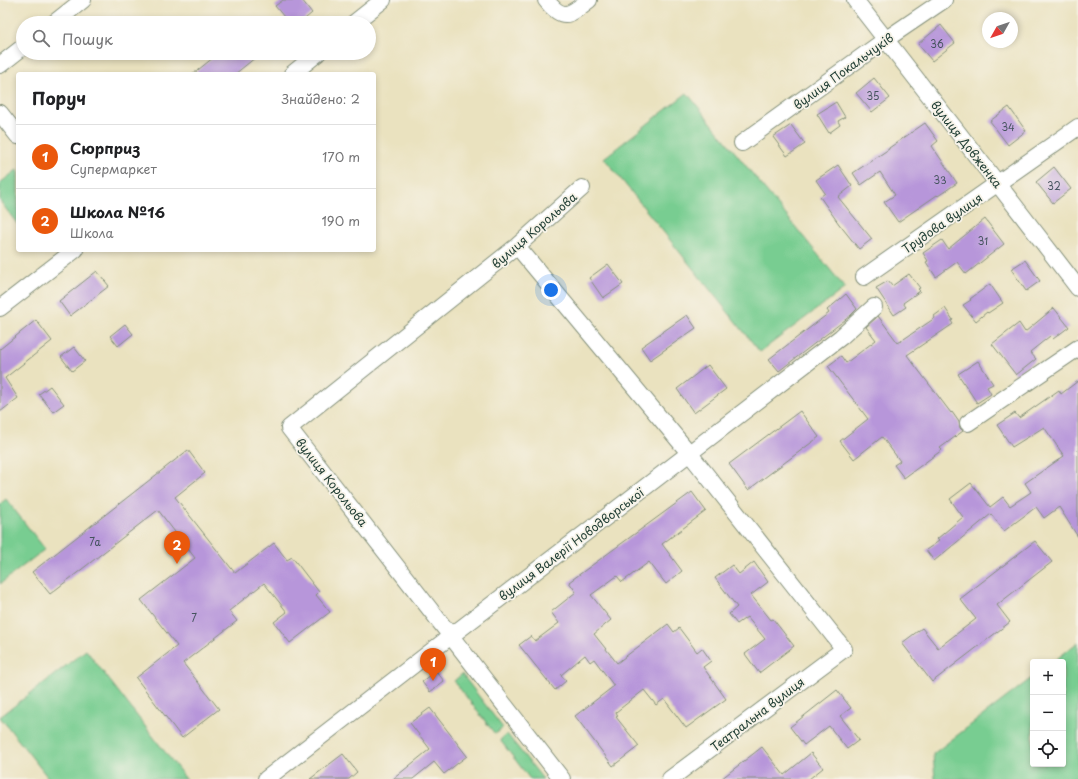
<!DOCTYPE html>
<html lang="uk">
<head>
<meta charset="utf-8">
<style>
  body { margin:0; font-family:"Playpen Sans",sans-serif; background:#f6f6f6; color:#202124 }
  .controls { position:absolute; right:12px; bottom:12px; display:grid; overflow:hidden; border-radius:4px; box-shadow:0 2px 6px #0003 }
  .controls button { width:36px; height:36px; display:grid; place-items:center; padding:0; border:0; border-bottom:1px solid #e0e0e0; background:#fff; color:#202124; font:20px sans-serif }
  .compass { position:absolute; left:982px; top:12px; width:36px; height:36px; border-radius:50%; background:#fff; box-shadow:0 2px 6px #0003; rotate:230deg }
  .you { position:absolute; left:551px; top:290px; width:14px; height:14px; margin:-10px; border:3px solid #fff; border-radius:50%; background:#1a73e8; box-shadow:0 0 0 6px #1a73e833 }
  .badge { display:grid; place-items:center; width:26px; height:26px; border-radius:50%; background:#ea580c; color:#fff; font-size:13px; font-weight:700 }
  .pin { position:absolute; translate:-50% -33px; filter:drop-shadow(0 1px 2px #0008) }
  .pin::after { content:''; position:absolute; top:21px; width:14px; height:12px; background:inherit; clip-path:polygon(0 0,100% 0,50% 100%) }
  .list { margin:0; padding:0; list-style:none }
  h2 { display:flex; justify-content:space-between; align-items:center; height:52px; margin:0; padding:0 16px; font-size:17px }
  h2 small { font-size:13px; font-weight:400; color:#757577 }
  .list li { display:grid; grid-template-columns:26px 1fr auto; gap:12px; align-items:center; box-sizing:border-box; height:64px; padding:0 16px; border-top:1px solid #e0e0e0 }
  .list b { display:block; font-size:15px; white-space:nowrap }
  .list p { margin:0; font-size:13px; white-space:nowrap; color:#757577 }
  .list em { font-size:13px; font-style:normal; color:#757577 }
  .icon { flex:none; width:22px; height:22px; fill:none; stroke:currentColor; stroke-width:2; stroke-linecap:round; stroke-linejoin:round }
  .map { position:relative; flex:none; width:1078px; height:779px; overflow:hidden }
  .search { position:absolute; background:#fff; box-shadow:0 2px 6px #0003; left:16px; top:16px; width:360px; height:44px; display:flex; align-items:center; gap:10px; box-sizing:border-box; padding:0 14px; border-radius:22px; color:#757577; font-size:15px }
  .panel { position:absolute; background:#fff; box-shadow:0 2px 6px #0003; left:16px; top:72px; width:360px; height:180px; border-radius:4px }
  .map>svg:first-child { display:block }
  .green { fill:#78cd91; stroke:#4c8562 }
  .building { fill:#b796da }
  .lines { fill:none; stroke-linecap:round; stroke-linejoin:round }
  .minor-casing { stroke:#84907a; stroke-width:18 }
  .minor { stroke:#fff; stroke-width:16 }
  .labels { text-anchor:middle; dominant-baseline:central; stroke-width:3.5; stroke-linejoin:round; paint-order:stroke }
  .number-label { font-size:10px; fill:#45535e }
  .street-label { font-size:12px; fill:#1f3d34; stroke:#f7f3e8 }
</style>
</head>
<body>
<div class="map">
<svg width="1078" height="779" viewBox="0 0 1078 779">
  <rect width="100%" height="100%" fill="#f7f3e8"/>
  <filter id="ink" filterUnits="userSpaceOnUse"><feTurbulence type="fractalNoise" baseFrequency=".025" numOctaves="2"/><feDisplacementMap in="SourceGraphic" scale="8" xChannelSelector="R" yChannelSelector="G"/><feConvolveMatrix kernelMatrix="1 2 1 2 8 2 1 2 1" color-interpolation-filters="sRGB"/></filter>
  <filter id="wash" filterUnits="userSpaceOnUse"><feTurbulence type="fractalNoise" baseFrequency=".012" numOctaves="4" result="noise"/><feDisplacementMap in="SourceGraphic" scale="16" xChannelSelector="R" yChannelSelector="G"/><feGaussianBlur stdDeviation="0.9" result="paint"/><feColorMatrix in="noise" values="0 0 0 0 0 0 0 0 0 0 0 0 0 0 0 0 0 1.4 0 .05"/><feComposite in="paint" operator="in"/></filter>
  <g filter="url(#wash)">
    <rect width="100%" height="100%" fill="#eae2bf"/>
    <path class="green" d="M687,93L845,288L760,352L604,158Z
      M18,169V225L0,201V183Z
      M6,499L45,549L0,584V504Z
      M1078,642V779H935L933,754L1033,677V764H1063V662H1053Z
      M86,650L186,779H49L0,717Z
      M462,674L503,728L495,734L454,681Z
      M507,734L543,779H530L500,740Z"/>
    <g id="blocks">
      <path class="building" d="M283,0H302L312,13L300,23H289L275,6Z
        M941,25L955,43L932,61L918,44Z
        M219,53H261L235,74H193Z
        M874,78L890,98L872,112L856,93Z
        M836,102L845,117L838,121L840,125L829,133L817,114Z
        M1009,107L1026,131L1008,145L990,121Z
        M925,123L938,141L932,146L957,183L938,196L937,195L898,222L884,202L895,195L880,172L861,185L853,173L889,149V148Z
        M791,125L805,144L787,156L773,137Z
        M838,165L852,186L838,197L872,239L859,249L839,224L820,197L825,193L816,180Z
        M1054,167L1071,189L1053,203L1036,182Z
        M985,219L1004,244L966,274L957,262L936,277L926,262L928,261L923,253L942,240L948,249Z
        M1025,260L1040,281L1026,291L1011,269Z
        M608,264L623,284L603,298L589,278Z
        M97,271L109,286L70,316L59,301Z
        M909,274L920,288L918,289L920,291L903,303L906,307L894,315L876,288L888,281L892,286Z
        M990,284L1003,303L988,313L987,312L976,321L963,305L971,300L970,299Z
        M846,294L857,309L850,316L779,371L769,359L829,313L827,310Z
        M945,308L953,320L951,321L953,324L907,355L951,413L952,412L959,422L960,428L963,431L940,448L942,450L904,478L894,465L900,461L882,437L854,459L840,441L868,419L828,366L841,356L846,363L876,340L866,327L878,316L898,343L935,318L934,316Z
        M1054,308L1069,327L1053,339L1050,336L1030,352L1036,359L1016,375L992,344L1019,323L1025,332Z
        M687,315L696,328L650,360L641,347Z
        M36,320L52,341L5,378L18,398L0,412V349Z
        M125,324L133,334L118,346L110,336Z
        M74,347L85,361L72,371L61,357Z
        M978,361L993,384L987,387L991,394L977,403L958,374Z
        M708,365L726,389L694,413L677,389Z
        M1078,381V537L1059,507L1044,518L1036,507L1004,531L991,514L934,561L926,550L939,541L937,539L963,517L950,499L971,483L990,507L1003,497L1010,506L1031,492L1025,483L1064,456L1044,427L1012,447L997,425L1015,413L1019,418L1059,390L1061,394Z
        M50,386L64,404L53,412L39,394Z
        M800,411L819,437L748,490L729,464Z
        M188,450L205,473L175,497L235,573L274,543L287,560L292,557L319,592L316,595L330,612L290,643L274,622L287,612L264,583L229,611L237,621L183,663L219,709L182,738L136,678L177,646L141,600L195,558L158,510L50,594L32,572Z
        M692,492L706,511L662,544L682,571L666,584L649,562L622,582L617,576L591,595L611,620L594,634L617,663L668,624L674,632L679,628L697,652L702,648L711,661L703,667L726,699L686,728L664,699L656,705L644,690L616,712L618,716L616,717L639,746L613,766L575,716L614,686L594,659L590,662L585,655L561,675L566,681L555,690L519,645L531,636L535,641L559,623L551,612L576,592L569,582Z
        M1035,541L1052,562L997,605L1010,622L932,682L902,643L922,628L938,648L976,619L960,599Z
        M754,562L768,582L751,595L771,620L773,619L794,646L759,673L745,654L765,639L747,617L737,624L729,614L737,607L715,578L732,565L739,574Z
        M436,671L444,681L430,692L422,682Z
        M837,690L851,708L840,716L859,740L847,749L829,726L804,745L790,727Z
        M430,708L467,756L444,774L434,762L413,779H393L430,749L410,723Z
        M762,747L784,775L811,753L823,768L809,779H721Z
        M343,754L357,772L349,779H310Z"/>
    </g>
  </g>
  <g filter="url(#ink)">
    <use href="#blocks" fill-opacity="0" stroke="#84907a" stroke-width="1"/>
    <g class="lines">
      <g class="minor-casing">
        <path id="minor" d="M546,0C564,23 570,14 589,0
          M855,0L998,184L1078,288
          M54,23L83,0
          M354,23L383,0
          M0,65L23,47
          M292,74L318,53
          M0,113L18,136
          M742,143L885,40L944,0
          M517,246L690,454L844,649L670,779
          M864,277L1078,127
          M0,308L75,250
          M968,423L1078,348
          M266,779L451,636L841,337L874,307
          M562,779L289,428L517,246L582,188"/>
      </g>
      <use href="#minor" class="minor"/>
    </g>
  </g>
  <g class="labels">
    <g class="number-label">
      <text x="937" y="43">36</text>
      <text x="873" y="95">35</text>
      <text x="1008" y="126">34</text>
      <text x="940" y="179">33</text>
      <text x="1054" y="185">32</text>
      <text x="983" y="240">31</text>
      <text x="95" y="541">7а</text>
      <text x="194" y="617">7</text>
    </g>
    <g class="street-label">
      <text transform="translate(843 71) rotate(-36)">вулиця Покальчуків</text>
      <text transform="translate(967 144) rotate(52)">вулиця Довженка</text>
      <text transform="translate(942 223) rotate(-35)">Трудова вулиця</text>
      <text transform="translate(534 230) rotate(-41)">вулиця Корольова</text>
      <text transform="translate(332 482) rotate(52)">вулиця Корольова</text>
      <text transform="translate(571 544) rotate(-37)">вулиця Валерії Новодворської</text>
      <text transform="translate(757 714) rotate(-37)">Театральна вулиця</text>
    </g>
  </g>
</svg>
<div class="controls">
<button>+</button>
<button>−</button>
<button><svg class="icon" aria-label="locate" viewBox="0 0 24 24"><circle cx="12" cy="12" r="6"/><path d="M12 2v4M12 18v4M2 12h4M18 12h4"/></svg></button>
</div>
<svg class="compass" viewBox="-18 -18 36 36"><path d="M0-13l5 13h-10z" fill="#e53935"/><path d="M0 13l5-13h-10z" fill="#757577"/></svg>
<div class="you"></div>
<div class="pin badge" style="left:433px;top:681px">1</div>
<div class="pin badge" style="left:177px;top:564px">2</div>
<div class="search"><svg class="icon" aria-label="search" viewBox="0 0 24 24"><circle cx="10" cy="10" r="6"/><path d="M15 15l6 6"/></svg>Пошук</div>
<section class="panel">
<h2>Поруч<small>Знайдено: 2</small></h2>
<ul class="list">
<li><span class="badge">1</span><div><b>Сюрприз</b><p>Супермаркет</p></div><em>170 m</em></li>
<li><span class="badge">2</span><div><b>Школа №16</b><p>Школа</p></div><em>190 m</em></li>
</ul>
</section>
</div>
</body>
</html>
